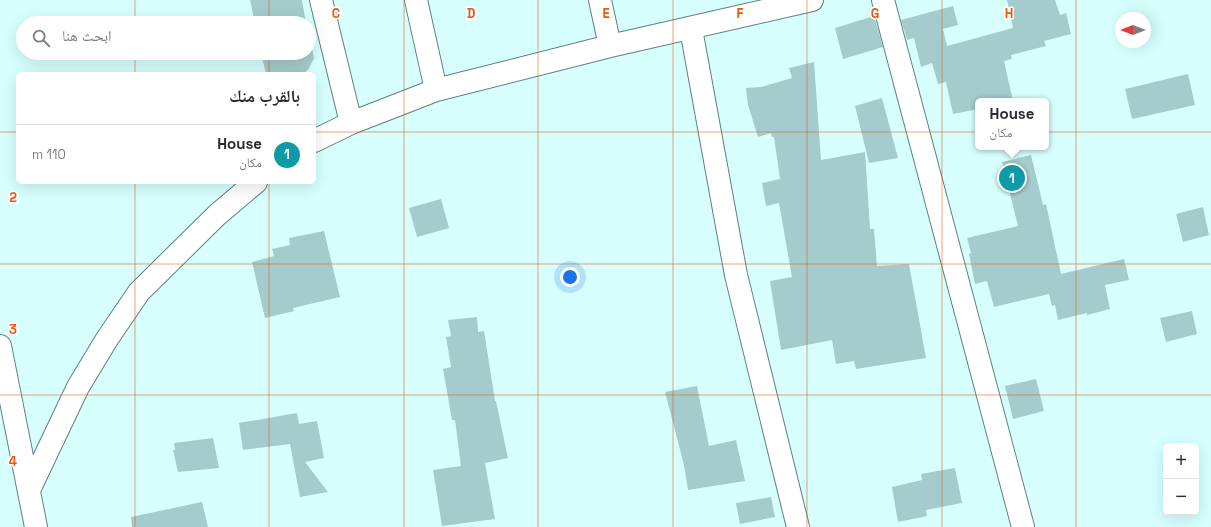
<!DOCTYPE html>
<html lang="ar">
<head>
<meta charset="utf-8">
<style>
  body { margin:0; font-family:"Space Grotesk","Noto Naskh Arabic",sans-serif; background:#f2f2f3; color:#2b2b33; direction:rtl }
  .controls { position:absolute; right:12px; bottom:12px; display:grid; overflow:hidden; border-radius:6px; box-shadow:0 4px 16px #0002 }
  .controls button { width:36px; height:36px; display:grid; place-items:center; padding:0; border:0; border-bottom:1px solid #e1e1e2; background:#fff; color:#2b2b33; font:20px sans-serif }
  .compass { position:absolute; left:1115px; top:12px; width:36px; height:36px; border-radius:50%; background:#fff; box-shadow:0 4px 16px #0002; rotate:270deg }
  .you { position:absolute; left:570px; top:277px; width:14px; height:14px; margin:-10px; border:3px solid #fff; border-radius:50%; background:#1a73e8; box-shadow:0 0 0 6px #1a73e833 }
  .badge { display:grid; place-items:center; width:26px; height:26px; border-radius:50%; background:#d93025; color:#fff; font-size:13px; font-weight:700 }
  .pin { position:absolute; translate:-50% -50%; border:2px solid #fff; box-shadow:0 1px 4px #0006 }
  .popup { position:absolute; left:975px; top:98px; width:74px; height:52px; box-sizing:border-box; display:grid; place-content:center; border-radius:6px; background:#fff; filter:drop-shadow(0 1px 3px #0005); font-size:13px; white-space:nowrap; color:#7c7c81 }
  .popup b { font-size:15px; color:#2b2b33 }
  .popup::after { content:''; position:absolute; left:50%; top:100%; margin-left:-8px; border:8px solid transparent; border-top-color:#fff }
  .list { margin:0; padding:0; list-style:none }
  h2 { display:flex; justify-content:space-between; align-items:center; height:52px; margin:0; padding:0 16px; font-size:17px }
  h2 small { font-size:13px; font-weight:400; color:#7c7c81 }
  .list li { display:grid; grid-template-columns:26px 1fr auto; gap:12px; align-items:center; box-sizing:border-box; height:60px; padding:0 16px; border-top:1px solid #e1e1e2 }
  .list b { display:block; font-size:15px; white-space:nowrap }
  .list p { margin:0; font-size:13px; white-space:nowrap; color:#7c7c81 }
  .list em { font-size:13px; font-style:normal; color:#7c7c81 }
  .icon { flex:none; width:22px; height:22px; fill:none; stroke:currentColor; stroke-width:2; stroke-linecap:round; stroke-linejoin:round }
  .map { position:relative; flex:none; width:1211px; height:527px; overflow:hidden; direction:ltr }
  .search { position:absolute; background:#fff; box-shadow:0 4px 16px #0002; left:16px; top:16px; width:300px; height:44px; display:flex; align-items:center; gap:10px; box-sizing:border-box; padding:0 14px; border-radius:22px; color:#7c7c81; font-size:15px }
  .panel { position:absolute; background:#fff; box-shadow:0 4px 16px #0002; left:16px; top:72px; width:300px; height:112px; border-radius:6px; direction:rtl }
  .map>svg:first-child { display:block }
  .building { fill:#a5cccc }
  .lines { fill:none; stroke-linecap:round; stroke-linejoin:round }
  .minor-casing { stroke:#5c8181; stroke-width:24 }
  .minor { stroke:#fff; stroke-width:22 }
  .grid { fill:none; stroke:#e8590c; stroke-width:1; stroke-opacity:0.55 }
  .grid-label { font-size:13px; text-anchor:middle; font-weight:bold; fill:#e8590c; stroke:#fff; stroke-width:3; stroke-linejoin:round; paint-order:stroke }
</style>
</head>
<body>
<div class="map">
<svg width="1211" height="527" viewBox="0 0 1211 527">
  <rect width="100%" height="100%" fill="#d6fffe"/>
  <path class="building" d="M250,0H302L306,23H255Z
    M1007,0H1055L1060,15L1066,13L1071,34L1044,41L1046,46L1011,55L1012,59L1004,61L1013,101H978V109L953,114L946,82L938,84L932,63L921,67L914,38L907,40L901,20L953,6L958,25L943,29L947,46L1013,28Z
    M874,16L883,47L843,59L835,28Z
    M309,35L314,58L308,70L303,74H266L261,53H309Z
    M814,62L821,160L865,152L870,229H874L877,266L909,264L926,358L856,369L854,361L836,364L832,340L781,350L770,281L792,277L779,203L766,206L762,183L780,179L774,137H772L771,133L758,137L748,105L746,88L761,87L792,78L789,68Z
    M1188,74L1195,105L1132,119L1125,89Z
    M882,98L898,158L869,163L855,106Z
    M1031,155L1043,205L1046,204L1061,274L1124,259L1129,280L1105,285L1110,309L1087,315V313L1058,320L1055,305L1052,306L1049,294L994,307L987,281L975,284L969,254L971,253L967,238L1018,226L1002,162Z
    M441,199L449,228L417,237L409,208Z
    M1203,207L1209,235L1183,242L1176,214Z
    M324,231L340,297L293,308L294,311L265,318L252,262L274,256L272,249L290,245L289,238Z
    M1192,311L1197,334L1166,342L1160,318Z
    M477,317L478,332L484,331L495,401H496L508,458L485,463L495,519L442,526L433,470L461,466L455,420H452L443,369L451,367L446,337L451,336L448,320Z
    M1036,379L1044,411L1013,419L1005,386Z
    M697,386L709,446L736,440L745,481L688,490L684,465L665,392Z
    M297,413L299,424L317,421L324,458L305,462L328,492L300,497L290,444L243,450L239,423Z
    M213,438L219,468L178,472L173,450H175L174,443Z
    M955,468L962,503L926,510L927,516L898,522L892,487L922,480L921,474Z
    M771,497L775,517L740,524L736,503Z
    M202,502L208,527H132L131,517Z"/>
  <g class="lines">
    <g class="minor-casing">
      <path id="minor" d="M321,0L351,123
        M416,0L436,90
        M600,0L610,46
        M883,0L1023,527
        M691,29L736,275L798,527
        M314,141L351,123L436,90L610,46L812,0
        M0,346L36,527
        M29,490L78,387L107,339L139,292L217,215L256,182"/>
    </g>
    <use href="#minor" class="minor"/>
  </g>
  <path class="grid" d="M135,0V23M269,0V23M404,0V527M538,0V527M673,0V527M807,0V527M942,0V527M1076,0V527M135,53V74M269,53V74M0,132H18M314,132H1211M135,182V527M269,182V527M0,264H1211M0,395H1211"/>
  <g class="grid-label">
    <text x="336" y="18">C</text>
    <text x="471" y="18">D</text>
    <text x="606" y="18">E</text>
    <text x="740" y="18">F</text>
    <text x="875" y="18">G</text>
    <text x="1009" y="18">H</text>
    <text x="13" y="202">2</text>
    <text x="13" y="334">3</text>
    <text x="13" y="466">4</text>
  </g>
</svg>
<div class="controls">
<button>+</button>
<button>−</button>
</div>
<svg class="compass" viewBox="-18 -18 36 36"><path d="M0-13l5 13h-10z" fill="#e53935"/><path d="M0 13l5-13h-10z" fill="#7c7c81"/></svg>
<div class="you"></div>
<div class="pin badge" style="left:1012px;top:178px;background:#0f9aa8">1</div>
<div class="popup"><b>House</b>مكان</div>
<div class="search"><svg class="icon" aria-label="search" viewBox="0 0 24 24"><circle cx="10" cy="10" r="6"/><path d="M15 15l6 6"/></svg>ابحث هنا</div>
<section class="panel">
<h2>بالقرب منك<small></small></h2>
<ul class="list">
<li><span class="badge" style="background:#0f9aa8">1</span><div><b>House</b><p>مكان</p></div><em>110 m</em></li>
</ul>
</section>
</div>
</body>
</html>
